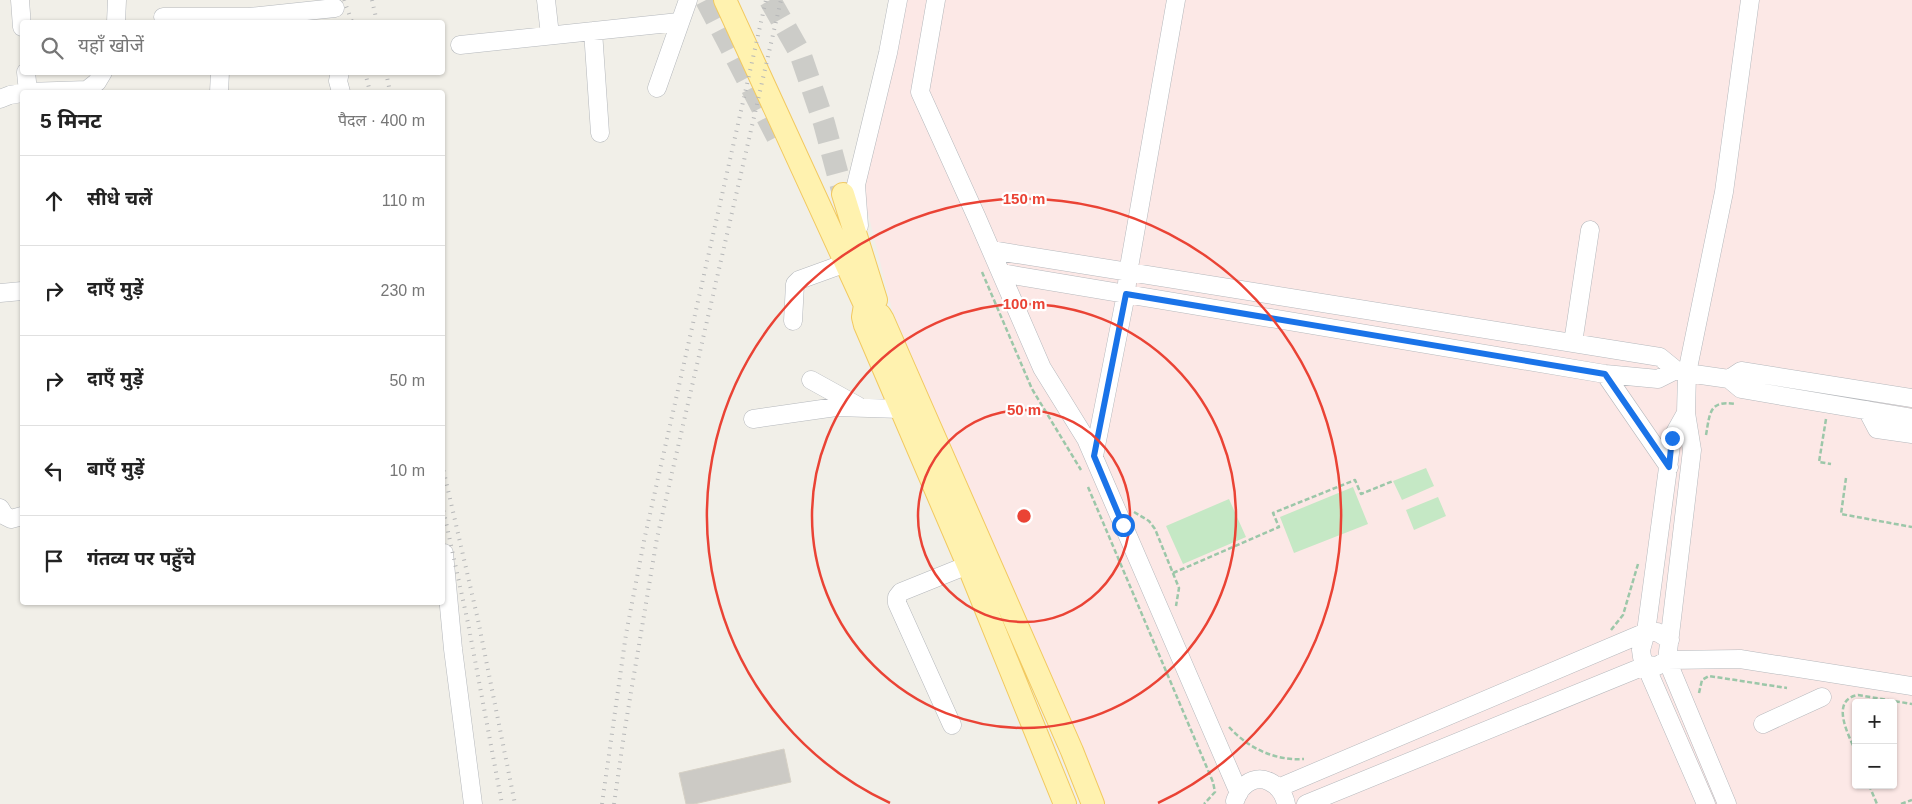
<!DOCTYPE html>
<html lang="hi">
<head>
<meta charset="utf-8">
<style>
  body { margin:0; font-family:Arial,"Noto Sans Devanagari",sans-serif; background:#f2f2f2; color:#222 }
  .controls { position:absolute; right:15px; bottom:15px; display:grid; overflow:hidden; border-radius:5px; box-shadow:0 1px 4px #0004 }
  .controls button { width:45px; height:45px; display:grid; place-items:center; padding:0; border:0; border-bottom:1px solid #e0e0e0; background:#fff; color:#222; font:25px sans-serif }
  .stop { position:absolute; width:15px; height:15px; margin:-11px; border:4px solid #1a73e8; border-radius:50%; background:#fff }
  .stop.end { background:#1a73e8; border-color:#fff; box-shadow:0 1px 5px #0008 }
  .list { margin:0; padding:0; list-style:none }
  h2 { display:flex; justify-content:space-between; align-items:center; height:65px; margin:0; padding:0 20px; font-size:21px }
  h2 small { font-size:16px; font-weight:400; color:#767676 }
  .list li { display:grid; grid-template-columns:32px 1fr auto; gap:15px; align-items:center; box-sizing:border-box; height:90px; padding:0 20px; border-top:1px solid #e0e0e0 }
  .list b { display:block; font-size:19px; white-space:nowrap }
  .list em { font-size:16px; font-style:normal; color:#767676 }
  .icon { flex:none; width:28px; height:28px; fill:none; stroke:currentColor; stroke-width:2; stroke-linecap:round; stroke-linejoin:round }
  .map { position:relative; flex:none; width:1912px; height:804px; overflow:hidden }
  .search { position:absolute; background:#fff; box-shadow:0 1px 4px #0004; left:20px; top:20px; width:425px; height:55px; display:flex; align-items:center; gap:12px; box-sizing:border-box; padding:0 18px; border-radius:5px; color:#767676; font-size:19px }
  .panel { position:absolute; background:#fff; box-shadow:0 1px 4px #0004; left:20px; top:90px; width:425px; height:515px; border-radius:5px }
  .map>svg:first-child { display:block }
  .medical { fill:#fce8e6; fill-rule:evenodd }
  .green { fill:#c5e8c5 }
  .building { fill:#cccac5; stroke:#d6d1c6 }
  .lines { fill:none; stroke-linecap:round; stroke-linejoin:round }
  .major-tunnel { stroke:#ccccc8; stroke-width:22; stroke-dasharray:22 11; stroke-linecap:butt }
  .minor-casing { stroke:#b5b8bc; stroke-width:19 }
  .major-casing { stroke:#f2c960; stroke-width:24 }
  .path { stroke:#9cc7a9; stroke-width:2.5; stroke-dasharray:5 2.5; stroke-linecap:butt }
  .minor { stroke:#fff; stroke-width:18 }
  .major { stroke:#fff2af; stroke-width:22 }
  .rail { stroke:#b6b7b8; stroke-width:4; stroke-dasharray:1 6; stroke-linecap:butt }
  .route { stroke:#1a73e8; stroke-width:6 }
  .ring { fill:none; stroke:#ea4335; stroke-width:2.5 }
  .centre { fill:#ea4335; stroke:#fff; stroke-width:2.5 }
  .ring-label { font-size:15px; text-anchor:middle; font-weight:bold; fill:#ea4335; stroke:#fff; stroke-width:4.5; stroke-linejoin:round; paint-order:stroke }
</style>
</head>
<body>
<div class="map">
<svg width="1912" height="804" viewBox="0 0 1912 804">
  <rect width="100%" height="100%" fill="#f1efe8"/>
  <path class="medical" d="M892,0H1912V804H1101L892,309L864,197ZM1856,703H1893V785H1856Z"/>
  <path class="green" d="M1426,468L1434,486L1402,500L1393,481Z
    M1353,487L1368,524L1294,553L1280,517Z
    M1438,497L1446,516L1414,530L1406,510Z
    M1229,499L1246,537L1183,564L1166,526Z"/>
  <path class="building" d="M784,749L791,782L694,804H686L679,773Z"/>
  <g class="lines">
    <path class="major-tunnel" d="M706,0L782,146
      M770,0L800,53L824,123L843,194"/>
    <g class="minor-casing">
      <path id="minor" d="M20,0L22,27
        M546,0L550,35
        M936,0L920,92L977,218L1042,368L1086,439L1239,793
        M1750,0L1724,192L1687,373L1729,379L1741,389L1912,418
        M163,17H249L335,8
        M116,22L117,0
        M593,31L600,133
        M460,45L679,22
        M26,72L28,92
        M340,72L338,81L341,92
        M657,88L688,0
        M27,92L87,90L97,82L103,72
        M219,92L220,72
        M0,99L10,95L22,93
        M859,226L856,185L888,53L898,0
        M991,250L1660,357L1676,370L1687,373L1686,413L1692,450L1667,660L1727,804
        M1001,273L1605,374L1658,379L1676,370
        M0,293L22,291
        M793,321L795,284L799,280L846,263
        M1573,343L1590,230
        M1605,374L1669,467
        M1729,379L1741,371L1912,398
        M811,380L858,406
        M1867,410L1877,429L1912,434
        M1686,413L1672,438L1646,632L1641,650L1642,657L1706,804
        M753,419L836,407L901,409
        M1094,456L1126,294L1128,273L1176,0
        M0,508L5,516L11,519L22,516
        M444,553L453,649L473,804
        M1763,724L1822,697
        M952,725L897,603V597L901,592L968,565
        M1278,788L1646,632H1657L1670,640
        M1235,801C1237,796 1239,790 1243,787C1260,770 1282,784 1286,804
        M1306,804L1647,665L1657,666L1667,660L1740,659L1912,686"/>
    </g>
    <g class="major-casing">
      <path id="major" d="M725,0L865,305L863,317L865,325L968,565L1065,804
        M843,194L876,300
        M865,305L880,315L883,320L1072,751L1093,804"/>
    </g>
    <path class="path" d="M982,272L1032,389L1081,470
      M1826,419L1819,462L1831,464
      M1706,435C1710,413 1709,400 1735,404
      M1846,478L1841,514L1912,527
      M1088,487L1213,782L1215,792L1204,804
      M1134,512L1149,521L1155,529L1179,588L1176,606
      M1173,573L1279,527L1273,513L1355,480L1361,494L1393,481
      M1611,630L1623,615L1638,564
      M1699,693L1702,680L1709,676L1787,688
      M1229,727C1248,748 1275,761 1304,759
      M1856,752C1849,736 1829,700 1858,695L1912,704
      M1869,785L1877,804
      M1901,804L1912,800"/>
    <use href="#minor" class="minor"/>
    <use href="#major" class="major"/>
    <path class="rail" d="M344,0L352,22
      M372,0L377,22
      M365,72L370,92
      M386,72L390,92
      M442,464L478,620L515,804
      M442,504L468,623L502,804
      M602,804L626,634L645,536L766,0
      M614,804L625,728L657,538L781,0"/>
  </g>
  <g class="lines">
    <path class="route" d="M1123,525L1094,456L1126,294L1605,374L1669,467L1672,438"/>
  </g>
  <g class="ring">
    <circle cx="1024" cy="516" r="106"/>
    <circle cx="1024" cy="516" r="212"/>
    <path d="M890 803A317 317 0 1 1 1158 803"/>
  </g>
  <circle cx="1024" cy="516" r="8" class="centre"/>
  <g class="ring-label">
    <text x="1024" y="204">150 m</text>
    <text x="1024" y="309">100 m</text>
    <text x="1024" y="415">50 m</text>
  </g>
</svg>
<div class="controls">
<button>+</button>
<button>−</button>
</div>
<div class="stop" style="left:1123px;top:525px"></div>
<div class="stop end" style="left:1672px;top:438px"></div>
<div class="search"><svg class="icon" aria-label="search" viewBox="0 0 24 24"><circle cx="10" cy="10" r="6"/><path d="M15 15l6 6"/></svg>यहाँ खोजें</div>
<section class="panel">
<h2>5 मिनट<small>पैदल · 400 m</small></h2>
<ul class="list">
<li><svg class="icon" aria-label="ahead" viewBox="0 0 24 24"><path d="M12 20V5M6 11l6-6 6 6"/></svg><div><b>सीधे चलें</b></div><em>110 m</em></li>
<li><svg class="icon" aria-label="right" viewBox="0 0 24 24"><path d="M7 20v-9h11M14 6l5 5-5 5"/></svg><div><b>दाएँ मुड़ें</b></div><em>230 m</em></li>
<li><svg class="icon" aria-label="right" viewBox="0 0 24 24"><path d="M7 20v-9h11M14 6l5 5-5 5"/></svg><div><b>दाएँ मुड़ें</b></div><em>50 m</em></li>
<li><svg class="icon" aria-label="left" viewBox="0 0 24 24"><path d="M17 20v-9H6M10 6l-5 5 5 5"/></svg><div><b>बाएँ मुड़ें</b></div><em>10 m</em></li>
<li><svg class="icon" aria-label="arrive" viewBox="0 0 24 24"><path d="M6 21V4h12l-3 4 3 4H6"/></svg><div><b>गंतव्य पर पहुँचे</b></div></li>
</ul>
</section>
</div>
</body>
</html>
